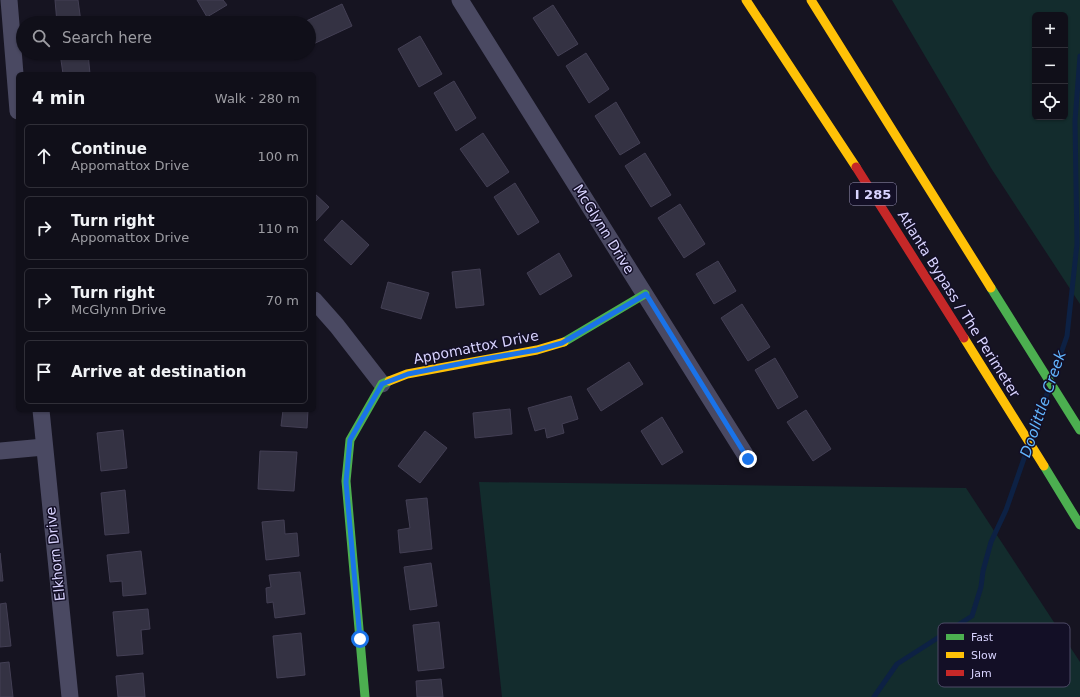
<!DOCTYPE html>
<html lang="en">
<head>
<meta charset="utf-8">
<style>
  body { margin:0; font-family:"DejaVu Sans",sans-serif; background:#191822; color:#f1f3f6 }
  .controls { position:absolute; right:12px; top:12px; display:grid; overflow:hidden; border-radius:6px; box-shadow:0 1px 3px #0004 }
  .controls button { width:36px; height:36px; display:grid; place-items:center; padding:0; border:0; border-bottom:1px solid #302f38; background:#100f19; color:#f1f3f6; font:20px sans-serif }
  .stop { position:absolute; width:12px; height:12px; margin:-9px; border:3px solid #1a73e8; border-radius:50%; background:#fff }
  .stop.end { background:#1a73e8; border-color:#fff; box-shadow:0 1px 4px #0008 }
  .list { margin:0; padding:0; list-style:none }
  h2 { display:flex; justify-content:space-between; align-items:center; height:52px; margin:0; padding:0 16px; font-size:17px }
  h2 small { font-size:13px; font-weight:400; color:#9c9ca2 }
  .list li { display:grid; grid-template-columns:26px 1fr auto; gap:12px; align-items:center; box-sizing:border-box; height:64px; margin:0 8px 8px; padding:0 8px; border:1px solid #302f38; border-radius:6px }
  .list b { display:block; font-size:15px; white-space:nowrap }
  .list p { margin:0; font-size:13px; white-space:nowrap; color:#9c9ca2 }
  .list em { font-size:13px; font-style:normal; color:#9c9ca2 }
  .icon { flex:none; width:22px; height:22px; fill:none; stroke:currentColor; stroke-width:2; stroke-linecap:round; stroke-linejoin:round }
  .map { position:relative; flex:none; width:1080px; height:697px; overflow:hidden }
  .search { position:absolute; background:#100f19; box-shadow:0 1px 3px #0004; left:16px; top:16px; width:300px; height:44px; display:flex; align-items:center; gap:10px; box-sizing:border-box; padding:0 14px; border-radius:22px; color:#9c9ca2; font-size:15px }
  .panel { position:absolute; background:#100f19; box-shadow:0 1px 3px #0004; left:16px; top:72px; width:300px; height:340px; border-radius:6px }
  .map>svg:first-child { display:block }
  .green { fill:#132c2d; fill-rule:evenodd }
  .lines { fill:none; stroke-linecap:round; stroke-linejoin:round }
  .stream { stroke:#0d2144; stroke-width:5 }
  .building { fill:#343243; stroke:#433f54 }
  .street { stroke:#4a4962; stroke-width:17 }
  .fast { stroke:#4caf50; stroke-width:9 }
  .slow { stroke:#ffc107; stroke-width:9 }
  .jam { stroke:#c62828; stroke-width:9 }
  .route { stroke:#1a73e8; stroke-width:5 }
  .labels { text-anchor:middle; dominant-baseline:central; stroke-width:3; stroke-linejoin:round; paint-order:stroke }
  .shield { fill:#130f26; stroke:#9e99be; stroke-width:1 }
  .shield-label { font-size:13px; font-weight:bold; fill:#d9d4ff }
  .street-label { font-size:14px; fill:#d9d4ff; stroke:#130f26 }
  .water-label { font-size:15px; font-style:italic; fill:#62b6ff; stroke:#130f26 }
  .key { fill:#130f26; stroke:#4e4a67; stroke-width:1 }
  .key-label { font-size:11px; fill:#d9d4ff }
</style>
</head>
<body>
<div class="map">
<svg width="1080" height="697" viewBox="0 0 1080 697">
  <rect width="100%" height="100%" fill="#161421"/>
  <path class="green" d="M892,0H1080V304L991,168ZM1035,15H1065V117H1035Z
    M479,482L966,488L1080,662V697H502Z"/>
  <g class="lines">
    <path class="stream" d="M1053,376L1067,336L1077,244L1075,121L1080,56
      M1033,435L1048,391
      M874,697L897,664L972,616L981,587L983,571L991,542L1006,510L1027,450"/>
  </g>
  <path class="building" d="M55,0H78L81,22L57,23Z
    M197,0H223L227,5L207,17Z
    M342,4L352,26L309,46V23H302Z
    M553,5L578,44L558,56L533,18Z
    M255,18L256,23H238Z
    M420,36L442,74L419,87L398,49Z
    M60,53H88L90,74H63Z
    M586,53L609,89L589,103L566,66Z
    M454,81L476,118L456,131L434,93Z
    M616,102L640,143L620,155L595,116Z
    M483,133L509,172L487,187L460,149Z
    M645,153L671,195L651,207L625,166Z
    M515,183L539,222L518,235L494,197Z
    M314,193L329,207L314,223Z
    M680,204L705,244L684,258L658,218Z
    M342,220L369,245L351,265L324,240Z
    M559,253L572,276L540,295L527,273Z
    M718,261L736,291L714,304L696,274Z
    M480,269L484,305L456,308L452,272Z
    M388,282L429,293L421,319L381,308Z
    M742,304L770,347L748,361L721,318Z
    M775,358L798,397L778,409L755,370Z
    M629,362L643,384L601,411L587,389Z
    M571,396L578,419L562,424L564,433L547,438L545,428L535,431L528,408Z
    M510,409L512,434L475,438L473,413Z
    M283,410H308L307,428L281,426Z
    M806,410L831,449L813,461L787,422Z
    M662,417L683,452L662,465L641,431Z
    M123,430L127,468L101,471L97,433Z
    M425,431L447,448L420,483L398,466Z
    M260,451L297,452L294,491L258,489Z
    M125,490L129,533L105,535L101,493Z
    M427,498L432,549L400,553L398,530L410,528L406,500Z
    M284,520L285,534L297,533L299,556L266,560L262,522Z
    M141,551L146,594L123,596L122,581L110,582L107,555Z
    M0,553L3,581H0Z
    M431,563L437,606L410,610L404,567Z
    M300,572L305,614L275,618L273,602L267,603L266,588L271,587L269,575Z
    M6,603L11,646L0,647V604Z
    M148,609L150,629L141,630L143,654L117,656L113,612Z
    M439,622L444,668L418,671L413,625Z
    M301,633L305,675L277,678L273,636Z
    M9,662L13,697H0V663Z
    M143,673L145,697H118L116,676Z
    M441,679L443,697H417L416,681Z"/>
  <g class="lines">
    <path class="street" d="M9,0L18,111
      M460,0L748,459
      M314,300L337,326L382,384
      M41,410L70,697
      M0,451L44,447"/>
    <path class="fast" d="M991,288L1080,430
      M564,342L645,294
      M1044,466L1080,525
      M365,697L346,481L350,440L382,384L389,381"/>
    <path class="slow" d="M746,0L856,167
      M811,0L991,288
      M964,338L1044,466
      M389,381L407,374L537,350L564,342"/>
    <path class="jam" d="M856,167L964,338"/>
  </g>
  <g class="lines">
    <path class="route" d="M360,639L346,482L350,440L382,384L408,374L479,360L537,350L562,343L646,294L748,459"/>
  </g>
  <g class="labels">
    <rect class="shield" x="850" y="183" width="46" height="22" rx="3"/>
    <g class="shield-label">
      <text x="873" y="194">I 285</text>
    </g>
    <g class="street-label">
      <text transform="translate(604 229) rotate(58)">McGlynn Drive</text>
      <text transform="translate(959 304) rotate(58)">Atlanta Bypass / The Perimeter</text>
      <text transform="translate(476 347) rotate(-11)">Appomattox Drive</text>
      <text transform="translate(55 554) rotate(-96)">Elkhorn Drive</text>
    </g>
    <g class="water-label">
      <text transform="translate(1043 404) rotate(-71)">Doolittle Creek</text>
    </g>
  </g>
  <rect x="938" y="623" width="132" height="64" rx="6" class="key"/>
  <rect x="946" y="634" width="18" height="6" fill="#4caf50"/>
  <rect x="946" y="652" width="18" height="6" fill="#ffc107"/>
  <rect x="946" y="670" width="18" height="6" fill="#c62828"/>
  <g class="key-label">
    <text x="971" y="641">Fast</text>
    <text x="971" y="659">Slow</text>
    <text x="971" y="677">Jam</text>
  </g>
</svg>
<div class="controls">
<button>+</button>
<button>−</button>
<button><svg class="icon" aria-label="locate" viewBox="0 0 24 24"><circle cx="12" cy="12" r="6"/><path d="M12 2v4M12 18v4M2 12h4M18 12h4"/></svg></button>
</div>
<div class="stop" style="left:360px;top:639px"></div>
<div class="stop end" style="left:748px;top:459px"></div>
<div class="search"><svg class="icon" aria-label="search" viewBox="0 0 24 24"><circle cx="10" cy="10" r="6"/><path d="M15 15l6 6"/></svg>Search here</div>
<section class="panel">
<h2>4 min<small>Walk · 280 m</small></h2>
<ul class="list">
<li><svg class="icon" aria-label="ahead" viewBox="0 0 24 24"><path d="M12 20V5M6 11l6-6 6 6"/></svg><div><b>Continue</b><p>Appomattox Drive</p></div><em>100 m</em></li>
<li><svg class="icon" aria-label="right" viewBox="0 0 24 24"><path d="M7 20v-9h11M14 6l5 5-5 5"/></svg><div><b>Turn right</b><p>Appomattox Drive</p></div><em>110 m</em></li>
<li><svg class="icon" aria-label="right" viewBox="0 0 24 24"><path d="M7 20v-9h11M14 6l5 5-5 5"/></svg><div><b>Turn right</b><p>McGlynn Drive</p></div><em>70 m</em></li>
<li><svg class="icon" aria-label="arrive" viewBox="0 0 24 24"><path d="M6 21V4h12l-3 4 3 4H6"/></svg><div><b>Arrive at destination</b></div></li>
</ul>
</section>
</div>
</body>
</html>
